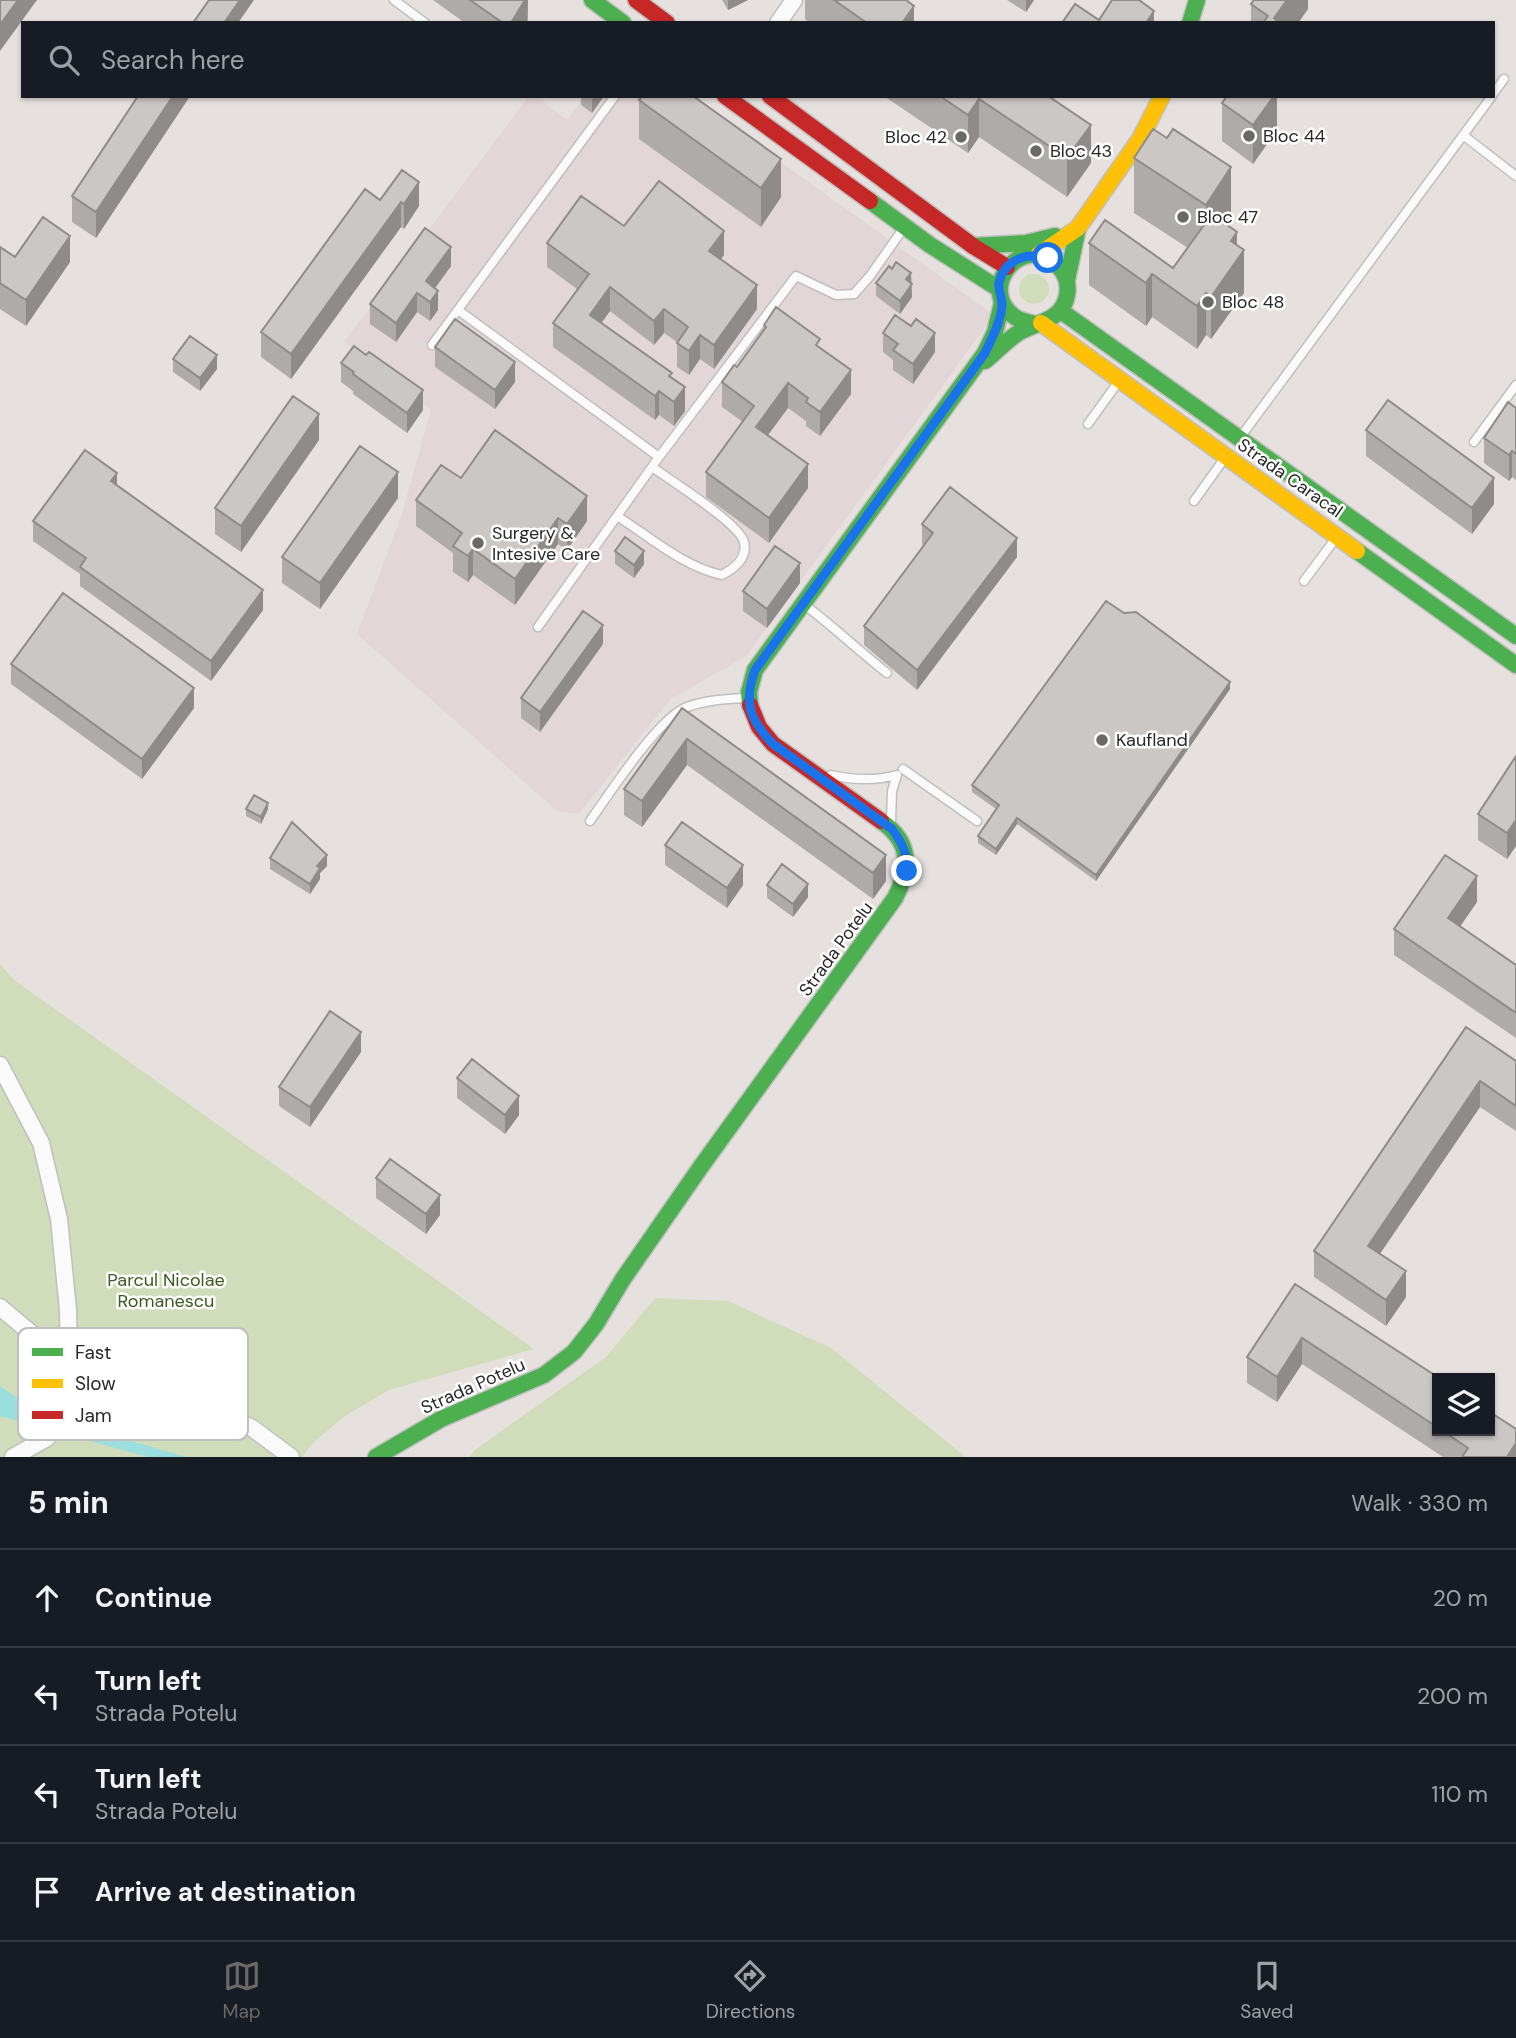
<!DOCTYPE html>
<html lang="en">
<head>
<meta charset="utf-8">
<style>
  body { margin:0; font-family:"DM Sans",sans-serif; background:#242831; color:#f1f3f6 }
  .controls { position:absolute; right:21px; bottom:21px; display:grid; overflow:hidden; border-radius:0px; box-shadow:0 2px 5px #0004 }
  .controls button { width:63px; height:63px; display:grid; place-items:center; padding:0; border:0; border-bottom:2px solid #363941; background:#171b24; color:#f1f3f6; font:35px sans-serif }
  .stop { position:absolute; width:21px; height:21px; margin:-16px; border:5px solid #1a73e8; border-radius:50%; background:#fff }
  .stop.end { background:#1a73e8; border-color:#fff; box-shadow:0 2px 7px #0008 }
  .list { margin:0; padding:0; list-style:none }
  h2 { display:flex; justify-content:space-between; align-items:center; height:91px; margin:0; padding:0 28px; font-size:30px }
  h2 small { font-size:23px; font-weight:400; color:#9ea1a6 }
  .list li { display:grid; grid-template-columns:46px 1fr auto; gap:21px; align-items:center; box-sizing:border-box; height:98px; padding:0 28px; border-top:2px solid #363941 }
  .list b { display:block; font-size:26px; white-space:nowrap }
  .list p { margin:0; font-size:23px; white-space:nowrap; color:#9ea1a6 }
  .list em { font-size:23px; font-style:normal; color:#9ea1a6 }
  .icon { flex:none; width:38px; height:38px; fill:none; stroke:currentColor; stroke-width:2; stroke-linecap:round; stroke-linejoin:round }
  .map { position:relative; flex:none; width:1516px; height:1457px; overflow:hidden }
  .search { position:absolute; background:#171b24; box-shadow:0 2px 5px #0004; left:21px; right:21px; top:21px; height:77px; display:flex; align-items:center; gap:18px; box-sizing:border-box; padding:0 24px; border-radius:0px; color:#9ea1a6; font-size:26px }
  .sheet { height:483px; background:#171b24 }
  nav { display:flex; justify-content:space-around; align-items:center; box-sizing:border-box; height:98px; border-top:2px solid #363941; background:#171b24; font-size:19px; color:#9ea1a6 }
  nav a { display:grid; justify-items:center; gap:4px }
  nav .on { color:#6a6968 }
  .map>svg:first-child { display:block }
  .medical { fill:#e3d6d8 }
  .green { fill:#d1ddba }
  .water { fill:#9adedf }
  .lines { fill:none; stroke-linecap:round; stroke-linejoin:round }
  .lane-casing { stroke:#c0bfbf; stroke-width:11 }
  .street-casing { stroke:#c0bfbf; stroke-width:19 }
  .fast-casing { stroke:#c0bfbf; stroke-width:19 }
  .slow-casing { stroke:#c0bfbf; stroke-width:19 }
  .jam-casing { stroke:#c0bfbf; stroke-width:19 }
  .lane { stroke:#fbfafa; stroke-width:8 }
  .street { stroke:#fbfafa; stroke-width:16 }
  .fast { stroke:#4caf50; stroke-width:16 }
  .slow { stroke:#ffc107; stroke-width:16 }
  .jam { stroke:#c62828; stroke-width:16 }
  .wall { fill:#afaba9 }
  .shaded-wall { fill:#8e8b8a }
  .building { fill:#cbc7c5; stroke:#8e8b8a; stroke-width:2 }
  .route { stroke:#1a73e8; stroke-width:9 }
  .poi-dot { fill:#6a6968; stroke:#fff; stroke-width:2.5 }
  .labels { text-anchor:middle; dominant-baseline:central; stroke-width:5; stroke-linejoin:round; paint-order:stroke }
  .poi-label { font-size:18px; fill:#282828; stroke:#fff; text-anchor:start }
  .street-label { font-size:18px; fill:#282828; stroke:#fff }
  .park-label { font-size:18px; fill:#3b5b21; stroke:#fff }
  .key { fill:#fff; stroke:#bebebe; stroke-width:2 }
  .key-label { font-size:19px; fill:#282828 }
</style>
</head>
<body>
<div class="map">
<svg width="1516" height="1457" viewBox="0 0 1516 1457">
  <rect width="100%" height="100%" fill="#e6e1de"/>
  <path class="medical" d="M529,96H536L567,120L584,96H689L994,315L746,656L670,700L579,814L557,811L357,634L401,517L431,410L344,342Z"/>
  <path class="green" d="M1019 289a15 15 0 1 1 30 0a15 15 0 1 1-30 0Z
    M0,964L14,980L534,1349L389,1390L345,1416L313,1443L302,1457H0Z
    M655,1298L728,1301L831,1348L966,1457H469L476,1449L606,1357Z"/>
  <path class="water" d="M0,1386L46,1417L187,1457H148L0,1416Z"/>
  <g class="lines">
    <g class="lane-casing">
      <path id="lane" d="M394,0L425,23
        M1493,94L1504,79
        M1463,135L1516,176
        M458,310L659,457
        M432,345L615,96
        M1088,424L1119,381
        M1242,435L1492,96
        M1474,442L1516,385
        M1194,501L1224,459
        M617,516C650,537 684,567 722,575C735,568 748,558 744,542C740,524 670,480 652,467
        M1304,581L1336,538
        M806,606C834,627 859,651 887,673
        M538,627L659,457L796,276L836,295L854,294L870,276L903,229
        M903,769L977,821
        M831,775C853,780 875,781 897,775
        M590,821C610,793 658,718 687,707C706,700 726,699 746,698
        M891,823L892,791L897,775"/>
    </g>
    <g class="street-casing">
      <path id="street" d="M778,23L794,0
        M0,1065L41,1143L59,1219L68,1310L69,1365L58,1411L47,1438L13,1457
        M0,1307L69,1365L157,1388L204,1405L252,1428L291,1457"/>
    </g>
    <g class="fast-casing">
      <path id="fast" d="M592,0L623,23
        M1190,23L1197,0
        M870,201L930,245L999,289
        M973,246L1026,243L1055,236
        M1067,280L1078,228
        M1061,311L1516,636
        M985,361C996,352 1006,341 1018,333C1036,322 1063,321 1067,295C1069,285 1066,274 1058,266C1023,230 975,289 1015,317C1020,321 1028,322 1035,324
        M1357,551L1516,665
        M750,705L749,692L755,670L985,353L995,332L1002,303
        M376,1457L441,1419L544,1375L574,1352L596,1324L623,1279L700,1168L895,898C911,867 911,842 881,821"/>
    </g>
    <g class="slow-casing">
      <path id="slow" d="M1038,255L1078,228L1140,139L1162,96
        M1041,323L1357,551"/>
    </g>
    <g class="jam-casing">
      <path id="jam" d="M636,0L667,23
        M725,96L870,201
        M770,96L973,246L1007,267
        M750,705L759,727L773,744L881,821"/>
    </g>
    <use href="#lane" class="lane"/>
    <use href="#street" class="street"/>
    <use href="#fast" class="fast"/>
    <use href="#slow" class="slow"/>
    <use href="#jam" class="jam"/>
  </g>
  <path class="wall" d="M433,0H528V22L527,23H465Z
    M722,0H748L728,10Z
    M805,0H906L914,23H811L805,19Z
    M1007,0H1034L1026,12Z
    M1308,0V9L1298,23H1251V4Z
    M138,96H190L96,238L72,222V196Z
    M581,96H604L592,113L581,105Z
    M884,96H1048L1091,163L1067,197L979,137L968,153Z
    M1277,96V130L1253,164L1222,141V103Z
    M639,100L781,197L761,227L639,139Z
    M1134,158L1231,222L1229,226L1237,245L1244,293L1211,339L1206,335L1197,349L1152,317L1146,326L1089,285V243L1173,268L1188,248L1134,213Z
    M402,170L419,206L404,229L401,227L291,379L261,357V332L380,200Z
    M624,226L724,255L721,259L757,309L714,369L700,359L689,375L677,367V342L664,333L654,345L610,311L601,323L672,377L685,411L674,426L659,415L655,420L553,347V323L577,289L547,267V243Z
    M0,247L15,257L70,262L26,326L0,309Z
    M451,266L435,288L438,310L430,321L417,312L396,342L370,324V304Z
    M892,269L911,283L912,297L900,314L876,296V283Z
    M764,325L820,348L851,394L820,436L806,426V421L788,408L768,435L808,488L769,543L706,497V472L743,422L722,407V382L737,367L764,330Z
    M911,326L935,352L913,384L893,370V360L883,352V333Z
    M435,347L515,382L495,409L435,367Z
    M173,359L217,369L200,391L173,372Z
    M341,363L423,410L407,433L353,394V391L341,382Z
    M1516,408V480L1512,477L1509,481L1484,463V438Z
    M1366,430L1494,504L1472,534L1366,456Z
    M319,440L241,552L215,534V508Z
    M461,478L587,521L567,550L558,544L515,605L473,575L468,582L453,572V553L416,526V500Z
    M117,485L263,610L211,681L80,586V574L33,541V521Z
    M398,498L320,609L282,583V557Z
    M922,524L1017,557L917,690L864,645V626L924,546L922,544Z
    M615,551L644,564L634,578L615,564Z
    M800,583L767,628L743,611V591Z
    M603,644L540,732L521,718V698Z
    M11,664L194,708L142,779L11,684Z
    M1230,689L1096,881L1017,824L996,855L978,843V836L996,809L972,792V785Z
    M682,708L886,881L873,899L687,765L642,827L624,815V789Z
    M1516,756V846L1507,859L1478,840V814Z
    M246,809H268L261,824L246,816Z
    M665,845L743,885L727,908L665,865Z
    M270,858L327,866L320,873V879L310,894L270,869Z
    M767,885L808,897L793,917L767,898Z
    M1477,902L1460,926L1516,965V1038L1394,955V929Z
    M1466,1027L1516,1061V1131L1480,1107L1380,1254L1406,1297L1386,1326L1314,1277V1251Z
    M361,1052L310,1127L279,1106V1087Z
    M457,1078L519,1115L505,1134L457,1098Z
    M376,1178L440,1215L426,1234L376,1198Z
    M1295,1284L1437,1378V1431H1490L1516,1457H1443L1302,1364L1277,1402L1247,1383V1357Z"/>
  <path class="shaded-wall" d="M18,0H37L0,51V25Z
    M240,0H254L238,23H224Z
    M525,0H528L527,23H511Z
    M728,0H748L728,10Z
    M1026,0H1034L1026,12Z
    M1287,0H1308V9L1298,23H1274V18Z
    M914,6V23H903Z
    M1154,11V23H1146Z
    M173,96H190L96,238V212Z
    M594,96H604L592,113V100Z
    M1274,96H1277V130L1253,164V125Z
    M979,99V137L968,153V115Z
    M1091,125V163L1067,197V158Z
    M781,159V197L761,227V188Z
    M1231,167V222L1206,260V205Z
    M419,182V206L404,229V204Z
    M401,202V227L291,379V354Z
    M724,231V255L709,275V251Z
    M1237,232V260L1244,250V293L1211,339V297L1231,241Z
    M70,236V262L26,326V300Z
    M451,247V266L427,299L426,281Z
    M911,273L912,297L900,314V301L906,279Z
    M1152,274V317L1146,326V283Z
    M757,285V309L714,369V345Z
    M610,287V311L590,339V315Z
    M438,291V310L430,321V302Z
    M417,293V312L396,342V323Z
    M1206,293V335L1197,349V306Z
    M664,309V333L654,345V321Z
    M935,333V352L913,384V364Z
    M700,335V359L689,375V351Z
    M217,355V369L200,391V378Z
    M515,362V382L495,409V390Z
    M851,370V394L820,436V412Z
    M788,383V408L756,451V427Z
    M685,387V411L674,426V402Z
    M423,390V410L407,433V413Z
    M659,391V415L655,420V396Z
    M319,414V440L241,552V526Z
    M1512,451V477L1509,481V455Z
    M808,464V488L769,543V518Z
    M398,472V498L320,609V583Z
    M117,473V492L111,481Z
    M1494,478V504L1472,534V508Z
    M587,496V521L567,550V524Z
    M558,518V544L515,605V579Z
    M1017,538V557L917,690V670Z
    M473,549V575L468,582V556Z
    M644,551V564L634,578V565Z
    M800,563V583L767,628V609Z
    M263,590V610L211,681V661Z
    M603,625V644L540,732V712Z
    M1230,682V689L1096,881V875Z
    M194,688V708L142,779V759Z
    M687,739V765L642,827V801Z
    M268,803V809L261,824V817Z
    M1017,818V824L996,855V849Z
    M1516,820V846L1507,859V833Z
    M327,855V866L320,873V879L310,894V884L317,866Z
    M886,855V881L873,899V873Z
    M743,865V885L727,908V888Z
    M1477,876V902L1448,944V918Z
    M808,884V897L793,917V904Z
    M361,1032V1052L310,1127V1107Z
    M1480,1081V1107L1368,1271V1246Z
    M519,1096V1115L505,1134V1115Z
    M440,1195V1215L426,1234V1214Z
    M1406,1271V1297L1386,1326V1300Z
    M1302,1338V1364L1277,1402V1377Z
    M1516,1443V1457H1507Z"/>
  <path class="building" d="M0,0H18L0,25Z
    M209,0H240L224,23H193Z
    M470,0H525L511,23H503Z
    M834,0H906L914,6L903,22L904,23H867Z
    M1112,0H1139L1154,11L1146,23H1062L1075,4L1099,20Z
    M1254,0H1287L1274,18L1280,23H1263L1268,16L1251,4Z
    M138,96H173L96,212L72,196Z
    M643,96H693L781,159L761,188L639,100Z
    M940,96H1048L1091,125L1067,158L979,99L968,115Z
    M1227,96H1274L1253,125L1222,103Z
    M1153,129L1167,138L1173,129L1231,167L1206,205L1134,158Z
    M402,170L419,182L404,204L401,202L291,354L261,332L365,189L380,200Z
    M659,181L724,231L709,251L757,285L714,345L700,335L689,351L677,343L688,327L664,309L654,321L610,287L590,315L672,373L669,376L685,387L674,402L659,391L655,396L553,323L589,274L547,243L581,196L624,226Z
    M1212,214L1237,232L1231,241L1244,250L1211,297L1206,293L1197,306L1152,274L1146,283L1089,243L1105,220L1173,268Z
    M43,217L70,236L26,300L0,283V247L15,257Z
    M425,228L451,247L426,281L438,291L430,302L417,293L396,323L370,304Z
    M896,262L911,273L906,279L912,284L900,301L876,283L889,266L892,269Z
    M776,307L820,339L816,345L851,370L820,412L806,402L808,398L788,383L756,427L808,464L769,518L706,472L754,406L722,382L734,365L737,367L766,327L764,325Z
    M895,315L911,326L916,319L935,333L913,364L893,350L898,344L883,333Z
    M455,319L515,362L495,390L435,347Z
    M190,336L217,355L200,378L173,359Z
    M354,346L366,355L369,352L423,390L407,413L353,374L354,372L341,363Z
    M293,396L319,414L241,526L215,508Z
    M1388,400L1494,478L1472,508L1366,430Z
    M1508,402L1516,408V454L1512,451L1509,455L1484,438Z
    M495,430L587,496L567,524L558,518L515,579L473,549L468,556L453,546L462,533L416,500L441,465L461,478Z
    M360,446L398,472L320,583L282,557Z
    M85,450L117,473L111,481L263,590L211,661L80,567L86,558L33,521Z
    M950,487L1017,538L917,670L864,626L933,533L922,524Z
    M625,537L644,551L634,565L615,551Z
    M775,546L800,563L767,609L743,591Z
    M63,593L194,688L142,759L11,664Z
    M1106,601L1124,613L1136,612L1230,682L1096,875L1017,818L996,849L978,836L999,805L972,785Z
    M583,611L603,625L540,712L521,698Z
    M682,708L886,855L873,873L687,739L642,801L624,789Z
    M1516,756V820L1507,833L1478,814Z
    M254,795L268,803L261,817L246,809Z
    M292,822L327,855L317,866L320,868L310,884L270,858Z
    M682,822L743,865L727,888L665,845Z
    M1445,855L1477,876L1448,918L1516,965V1013L1394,929Z
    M782,864L808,884L793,904L767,885Z
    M330,1011L361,1032L310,1107L279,1087Z
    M1466,1027L1516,1061V1106L1480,1081L1368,1246L1406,1271L1386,1300L1314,1251Z
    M472,1059L519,1096L505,1115L457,1078Z
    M390,1159L440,1195L426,1214L376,1178Z
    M1295,1284L1439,1378H1437V1427L1302,1338L1277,1377L1247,1357Z
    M1490,1412L1516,1429V1443L1507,1457H1462L1468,1448L1443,1431H1490Z"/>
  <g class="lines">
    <path class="route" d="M907,871C908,854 902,843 892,829L773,744C750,720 743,703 755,670L985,353C992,338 1001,321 1002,305C1002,297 998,290 999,283C1004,259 1028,252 1048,258"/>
  </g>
  <g class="poi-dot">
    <circle cx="1249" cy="136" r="7"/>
    <circle cx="961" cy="137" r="7"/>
    <circle cx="1036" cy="151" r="7"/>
    <circle cx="1183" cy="217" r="7"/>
    <circle cx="1208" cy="302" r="7"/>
    <circle cx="478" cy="543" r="7"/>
    <circle cx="1102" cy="740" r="7"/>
  </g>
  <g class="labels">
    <g class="poi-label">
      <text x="1263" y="136">Bloc 44</text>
      <text x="947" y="137" text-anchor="end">Bloc 42</text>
      <text x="1050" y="151">Bloc 43</text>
      <text x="1197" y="217">Bloc 47</text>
      <text x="1222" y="302">Bloc 48</text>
      <text x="492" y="533">Surgery &amp;<tspan x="492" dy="21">Intesive Care</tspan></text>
      <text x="1116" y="740">Kaufland</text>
    </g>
    <g class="street-label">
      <text transform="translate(1290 478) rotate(35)">Strada Caracal</text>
      <text transform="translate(836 949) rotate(-54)">Strada Potelu</text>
      <text transform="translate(473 1386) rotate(-24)">Strada Potelu</text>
    </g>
    <g class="park-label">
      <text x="166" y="1280">Parcul Nicolae<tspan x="166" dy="21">Romanescu</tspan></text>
    </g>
  </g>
  <rect x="18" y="1328" width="230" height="112" rx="10" class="key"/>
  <rect x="32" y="1348" width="31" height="8" fill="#4caf50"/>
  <rect x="32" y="1379" width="31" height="9" fill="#ffc107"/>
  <rect x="32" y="1411" width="31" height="8" fill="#c62828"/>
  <g class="key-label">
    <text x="75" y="1359">Fast</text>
    <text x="75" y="1390">Slow</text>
    <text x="75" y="1422">Jam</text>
  </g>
</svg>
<div class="controls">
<button><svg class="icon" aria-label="layers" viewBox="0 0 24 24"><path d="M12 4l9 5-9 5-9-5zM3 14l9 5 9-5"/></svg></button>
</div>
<div class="stop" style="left:1048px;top:258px"></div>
<div class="stop end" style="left:907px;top:871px"></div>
<div class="search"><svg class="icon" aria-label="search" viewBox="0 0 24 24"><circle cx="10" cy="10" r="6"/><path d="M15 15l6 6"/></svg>Search here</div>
</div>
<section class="sheet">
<h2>5 min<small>Walk · 330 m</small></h2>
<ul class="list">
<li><svg class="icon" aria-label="ahead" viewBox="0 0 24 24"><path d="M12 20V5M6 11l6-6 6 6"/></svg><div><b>Continue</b></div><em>20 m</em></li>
<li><svg class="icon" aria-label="left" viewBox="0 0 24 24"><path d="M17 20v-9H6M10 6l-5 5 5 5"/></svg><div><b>Turn left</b><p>Strada Potelu</p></div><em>200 m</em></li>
<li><svg class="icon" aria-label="left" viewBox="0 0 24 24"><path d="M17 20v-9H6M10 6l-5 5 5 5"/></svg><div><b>Turn left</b><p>Strada Potelu</p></div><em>110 m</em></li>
<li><svg class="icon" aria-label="arrive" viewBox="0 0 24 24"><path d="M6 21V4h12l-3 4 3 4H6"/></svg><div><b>Arrive at destination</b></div></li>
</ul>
</section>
<nav>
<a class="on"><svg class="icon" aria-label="map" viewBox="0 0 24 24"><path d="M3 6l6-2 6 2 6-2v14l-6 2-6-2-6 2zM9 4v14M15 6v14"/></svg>Map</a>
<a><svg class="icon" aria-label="directions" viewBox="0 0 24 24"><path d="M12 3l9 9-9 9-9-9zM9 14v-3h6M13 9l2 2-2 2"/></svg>Directions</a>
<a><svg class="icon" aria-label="saved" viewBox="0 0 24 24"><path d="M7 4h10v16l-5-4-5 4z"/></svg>Saved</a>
</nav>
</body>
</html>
